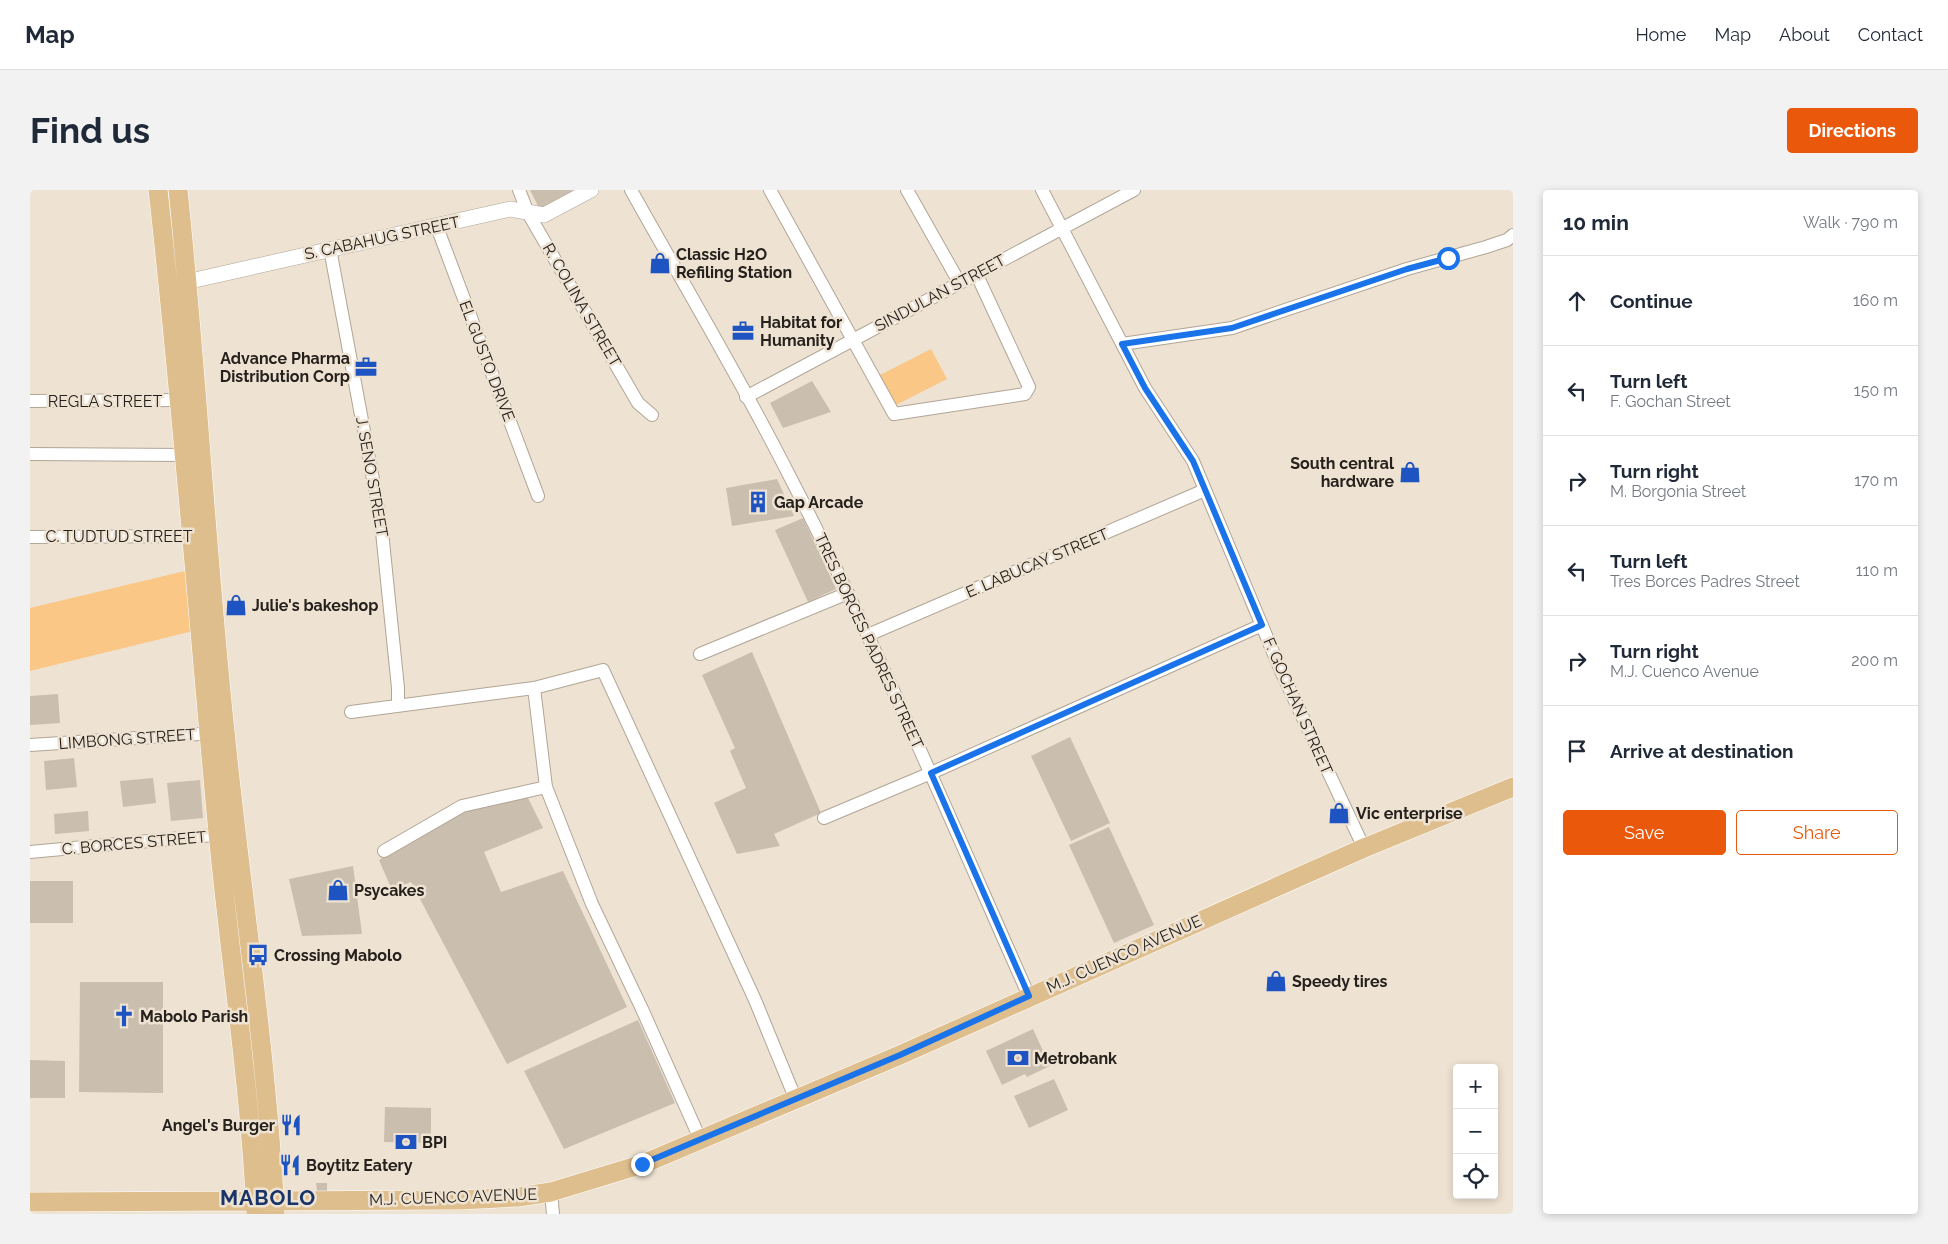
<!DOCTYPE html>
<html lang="en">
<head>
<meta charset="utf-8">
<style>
  body { margin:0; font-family:Raleway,sans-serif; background:#f2f2f3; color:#1f2937 }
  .controls { position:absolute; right:15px; bottom:15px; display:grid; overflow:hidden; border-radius:5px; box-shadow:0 2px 8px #0003 }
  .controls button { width:45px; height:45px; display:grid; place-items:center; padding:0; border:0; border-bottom:1px solid #e0e1e3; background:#fff; color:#1f2937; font:25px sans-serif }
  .stop { position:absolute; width:15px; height:15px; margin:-11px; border:4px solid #1a73e8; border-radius:50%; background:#fff }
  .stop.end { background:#1a73e8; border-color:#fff; box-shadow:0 1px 5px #0008 }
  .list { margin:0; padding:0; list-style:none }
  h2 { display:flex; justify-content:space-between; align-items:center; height:65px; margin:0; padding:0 20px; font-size:21px }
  h2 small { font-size:16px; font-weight:400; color:#747a83 }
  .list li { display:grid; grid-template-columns:32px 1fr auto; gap:15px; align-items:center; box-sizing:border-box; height:90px; padding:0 20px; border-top:1px solid #e0e1e3 }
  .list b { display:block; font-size:19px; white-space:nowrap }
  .list p { margin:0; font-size:16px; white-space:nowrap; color:#747a83 }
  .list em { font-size:16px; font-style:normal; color:#747a83 }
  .actions { display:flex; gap:10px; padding:15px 20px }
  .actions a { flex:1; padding:11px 0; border:1px solid #ea580c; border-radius:5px; text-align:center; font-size:18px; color:#ea580c }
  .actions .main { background:#ea580c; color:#fff }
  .icon { flex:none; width:28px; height:28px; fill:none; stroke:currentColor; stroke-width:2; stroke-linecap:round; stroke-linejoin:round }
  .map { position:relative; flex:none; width:1483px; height:1024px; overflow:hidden; border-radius:5px }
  header { display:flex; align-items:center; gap:30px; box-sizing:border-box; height:70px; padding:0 25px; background:#fff; border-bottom:1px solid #e0e1e3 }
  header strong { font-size:24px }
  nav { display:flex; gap:28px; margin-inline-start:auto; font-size:18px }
  .intro { display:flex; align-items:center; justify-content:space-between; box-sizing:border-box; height:120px; padding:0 30px }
  h1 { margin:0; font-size:35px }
  .button { padding:12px 22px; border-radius:5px; background:#ea580c; color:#fff; font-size:18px; font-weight:700 }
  main { display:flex; gap:30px; padding:0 30px }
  aside { flex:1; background:#fff; border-radius:5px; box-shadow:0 2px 8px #0003 }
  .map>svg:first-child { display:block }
  .green { fill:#fac786 }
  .building { fill:#cabeaf }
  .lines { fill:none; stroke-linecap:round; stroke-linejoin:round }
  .minor-casing { stroke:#b1a596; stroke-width:14 }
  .tertiary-casing { stroke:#b1a596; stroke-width:16 }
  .primary-casing { stroke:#fff; stroke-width:20 }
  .minor { stroke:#fff; stroke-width:12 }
  .tertiary { stroke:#fff; stroke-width:15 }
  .primary { stroke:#dfbe8d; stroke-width:19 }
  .route { stroke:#1a73e8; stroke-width:6 }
  .labels { text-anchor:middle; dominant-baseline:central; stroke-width:5; stroke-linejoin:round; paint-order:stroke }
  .street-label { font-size:16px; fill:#26211c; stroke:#eee2d2 }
  .poi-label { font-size:16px; font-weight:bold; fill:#26211c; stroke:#eee2d2; text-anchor:start }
  .district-label { font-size:21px; font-weight:bold; letter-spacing:1px; fill:#183469; stroke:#eee2d2 }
</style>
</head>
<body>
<header>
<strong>Map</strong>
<nav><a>Home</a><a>Map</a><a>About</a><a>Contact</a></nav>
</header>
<div class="intro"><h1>Find us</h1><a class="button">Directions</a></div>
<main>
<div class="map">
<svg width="1483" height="1024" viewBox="0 0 1483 1024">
  <rect width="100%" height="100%" fill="#eee2d2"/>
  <path class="green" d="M901,159L917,189L864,216L848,186Z
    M155,381L163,441L0,481V418Z"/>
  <path class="building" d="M500,0H542L543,3L510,20Z
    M782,191L801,222L753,238L740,213Z
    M747,289L764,326L702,336L696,298Z
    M773,328L806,399L778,412L745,340Z
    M722,462L791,623L744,644L750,656L707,664L684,613L716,598L700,561L705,558L672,485Z
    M28,504L30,533L0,535V506Z
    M1040,547L1080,633L1041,651L1001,566Z
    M44,568L47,597L16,600L14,571Z
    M123,588L126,613L93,617L90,591Z
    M170,590L173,628L141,631L137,593Z
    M498,608L513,638L454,662L471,702L533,681L597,817L477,874L381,692L362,700L349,670L433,621Z
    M58,621L59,641L25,644L24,624Z
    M1079,637L1124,735L1084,753L1039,655Z
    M323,676L332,744L272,746L259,689Z
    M0,691H43V733H0Z
    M50,792H133V903L49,902Z
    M608,830L645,913L534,959L494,881Z
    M1003,839L1020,876L997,887L995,884L972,895L956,861Z
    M0,870L35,871V908H0Z
    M1024,889L1038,920L999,938L984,906Z
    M355,917L401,918V953L354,952Z
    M286,993H297V1001H287Z"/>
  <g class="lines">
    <g class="minor-casing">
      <path id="minor" d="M489,0L498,23L608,213L622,225
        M601,0C654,95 710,188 759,285C847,455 921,631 999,806
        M740,0L864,224L995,204L999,197L946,83
        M877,0L929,92
        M1012,0L1115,198L1163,271L1251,481L1334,658
        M407,37L508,306
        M300,59L351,332L368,498V516
        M1092,154L1202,138L1377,79L1456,57L1477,50L1483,45
        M716,207L1104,0
        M0,211L150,210
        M0,264L155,265
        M0,347L167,346
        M838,445L1175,300
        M670,464L818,403
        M504,498L516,597L562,714L612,819L671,951
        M321,522L504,498L573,480L725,810L766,910
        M0,555L185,543
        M794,628L901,583L1232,435
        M354,661L432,616L516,597
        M0,662L194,644
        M521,1002L523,1024"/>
    </g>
    <g class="tertiary-casing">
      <path id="tertiary" d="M147,94L480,19L514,25L561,0"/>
    </g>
    <g class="primary-casing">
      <path id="primary" d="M128,0C152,214 168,429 188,643C200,770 220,896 226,1024
        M148,0C167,180 176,361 195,541C211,702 237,862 245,1024
        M0,1012L431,1010L488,1007L521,1002L613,974L870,865L1334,658L1483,597"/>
    </g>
    <use href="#minor" class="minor"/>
    <use href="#tertiary" class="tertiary"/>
    <use href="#primary" class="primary"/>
  </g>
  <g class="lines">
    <path class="route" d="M612,974L870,865L999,806L901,583L1232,435L1163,271L1115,198L1092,154L1202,138L1377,79L1418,68"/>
  </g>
  <defs>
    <g id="shop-bare" transform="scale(1.725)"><path d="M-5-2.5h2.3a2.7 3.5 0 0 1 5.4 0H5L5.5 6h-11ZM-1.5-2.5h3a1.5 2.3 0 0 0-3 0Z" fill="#1e54c1" stroke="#eee2d2" stroke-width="2.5" paint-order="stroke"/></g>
    <g id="office-bare" transform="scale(1.725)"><path d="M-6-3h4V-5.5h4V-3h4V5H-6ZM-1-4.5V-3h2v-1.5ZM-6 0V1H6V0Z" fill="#1e54c1" stroke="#eee2d2" stroke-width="2.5" paint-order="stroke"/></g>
    <g id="building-bare" transform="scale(1.725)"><path d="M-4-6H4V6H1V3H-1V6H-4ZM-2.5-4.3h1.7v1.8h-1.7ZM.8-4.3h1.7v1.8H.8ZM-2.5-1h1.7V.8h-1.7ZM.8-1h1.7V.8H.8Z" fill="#1e54c1" stroke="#eee2d2" stroke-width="2.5" paint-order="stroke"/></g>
    <g id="bus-bare" transform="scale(1.725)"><path d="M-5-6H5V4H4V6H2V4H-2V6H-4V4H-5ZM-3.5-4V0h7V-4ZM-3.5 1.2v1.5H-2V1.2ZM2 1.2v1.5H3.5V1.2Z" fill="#1e54c1" stroke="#eee2d2" stroke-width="2.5" paint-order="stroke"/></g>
    <g id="church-bare" transform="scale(1.725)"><path d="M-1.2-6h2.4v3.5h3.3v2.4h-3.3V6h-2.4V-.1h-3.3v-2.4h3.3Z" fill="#1e54c1" stroke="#eee2d2" stroke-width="2.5" paint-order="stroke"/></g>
    <g id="bank-bare" transform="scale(1.725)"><path d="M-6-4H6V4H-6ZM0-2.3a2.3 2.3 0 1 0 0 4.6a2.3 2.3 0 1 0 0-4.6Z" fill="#1e54c1" stroke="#eee2d2" stroke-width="2.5" paint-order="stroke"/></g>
    <g id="restaurant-bare" transform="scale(1.725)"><path d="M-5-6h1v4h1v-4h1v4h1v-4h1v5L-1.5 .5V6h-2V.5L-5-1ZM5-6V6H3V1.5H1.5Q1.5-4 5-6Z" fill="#1e54c1" stroke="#eee2d2" stroke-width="2.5" paint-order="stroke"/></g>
  </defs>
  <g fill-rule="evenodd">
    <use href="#shop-bare" x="630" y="73"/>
    <use href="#office-bare" x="713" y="141"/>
    <use href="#office-bare" x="336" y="177"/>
    <use href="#shop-bare" x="1380" y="282"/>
    <use href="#building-bare" x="728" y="312"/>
    <use href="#shop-bare" x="206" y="415"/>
    <use href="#shop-bare" x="1309" y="623"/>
    <use href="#shop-bare" x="308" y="700"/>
    <use href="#bus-bare" x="228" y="765"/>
    <use href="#shop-bare" x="1246" y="791"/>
    <use href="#church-bare" x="94" y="826"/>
    <use href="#bank-bare" x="988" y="868"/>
    <use href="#restaurant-bare" x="261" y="935"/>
    <use href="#bank-bare" x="376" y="952"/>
    <use href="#restaurant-bare" x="260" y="975"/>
  </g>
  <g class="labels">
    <g class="street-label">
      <text transform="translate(352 48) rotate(-12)">S. CABAHUG STREET</text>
      <text transform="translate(910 103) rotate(-28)">SINDULAN STREET</text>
      <text transform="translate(552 115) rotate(60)">R. COLINA STREET</text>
      <text transform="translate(457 171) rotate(69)">EL GUSTO DRIVE</text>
      <text x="75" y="211">REGLA STREET</text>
      <text transform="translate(342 287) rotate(80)">J. SENO STREET</text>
      <text x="89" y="346">C. TUDTUD STREET</text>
      <text transform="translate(1007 373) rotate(-23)">E. LABUCAY STREET</text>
      <text transform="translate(839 451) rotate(65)">TRES BORCES PADRES STREET</text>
      <text transform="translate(1268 516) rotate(66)">F. GOCHAN STREET</text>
      <text transform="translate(97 549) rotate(-4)">LIMBONG STREET</text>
      <text transform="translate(104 653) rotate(-5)">C. BORCES STREET</text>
      <text transform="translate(1094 764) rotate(-24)">M.J. CUENCO AVENUE</text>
      <text transform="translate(423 1007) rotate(-2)">M.J. CUENCO AVENUE</text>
    </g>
    <g class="poi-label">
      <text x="646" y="64">Classic H2O<tspan x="646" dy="18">Refiling Station</tspan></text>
      <text x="730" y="132">Habitat for<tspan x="730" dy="18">Humanity</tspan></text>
      <text x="320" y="168" text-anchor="end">Advance Pharma<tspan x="320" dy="18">Distribution Corp</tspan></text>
      <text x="1364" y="273" text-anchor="end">South central<tspan x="1364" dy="18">hardware</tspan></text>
      <text x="744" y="312">Gap Arcade</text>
      <text x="222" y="415">Julie's bakeshop</text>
      <text x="1326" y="623">Vic enterprise</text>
      <text x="324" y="700">Psycakes</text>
      <text x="244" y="765">Crossing Mabolo</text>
      <text x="1262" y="791">Speedy tires</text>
      <text x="110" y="826">Mabolo Parish</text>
      <text x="1004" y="868">Metrobank</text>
      <text x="245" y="935" text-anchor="end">Angel's Burger</text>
      <text x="392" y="952">BPI</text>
      <text x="276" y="975">Boytitz Eatery</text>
    </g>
    <g class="district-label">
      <text x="238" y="1007">MABOLO</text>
    </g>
  </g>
</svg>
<div class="controls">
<button>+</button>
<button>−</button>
<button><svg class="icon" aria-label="locate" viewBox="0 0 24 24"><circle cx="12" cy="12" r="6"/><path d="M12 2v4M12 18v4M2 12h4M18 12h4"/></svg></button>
</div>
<div class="stop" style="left:1418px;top:68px"></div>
<div class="stop end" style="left:612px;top:974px"></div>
</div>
<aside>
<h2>10 min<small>Walk · 790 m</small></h2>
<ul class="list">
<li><svg class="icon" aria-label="ahead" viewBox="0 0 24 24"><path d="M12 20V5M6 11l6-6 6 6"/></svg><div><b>Continue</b></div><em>160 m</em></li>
<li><svg class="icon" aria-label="left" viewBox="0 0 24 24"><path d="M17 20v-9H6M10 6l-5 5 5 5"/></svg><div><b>Turn left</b><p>F. Gochan Street</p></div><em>150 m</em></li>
<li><svg class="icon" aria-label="right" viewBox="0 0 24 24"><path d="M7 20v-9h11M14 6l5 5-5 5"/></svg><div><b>Turn right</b><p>M. Borgonia Street</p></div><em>170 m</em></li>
<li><svg class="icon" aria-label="left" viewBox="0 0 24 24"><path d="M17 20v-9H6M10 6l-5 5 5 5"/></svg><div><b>Turn left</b><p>Tres Borces Padres Street</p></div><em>110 m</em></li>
<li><svg class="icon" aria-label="right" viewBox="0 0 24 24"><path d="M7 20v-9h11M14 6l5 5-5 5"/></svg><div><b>Turn right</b><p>M.J. Cuenco Avenue</p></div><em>200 m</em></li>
<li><svg class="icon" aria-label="arrive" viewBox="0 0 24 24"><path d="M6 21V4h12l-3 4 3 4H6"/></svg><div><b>Arrive at destination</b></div></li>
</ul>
<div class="actions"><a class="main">Save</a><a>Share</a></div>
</aside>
</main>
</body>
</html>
